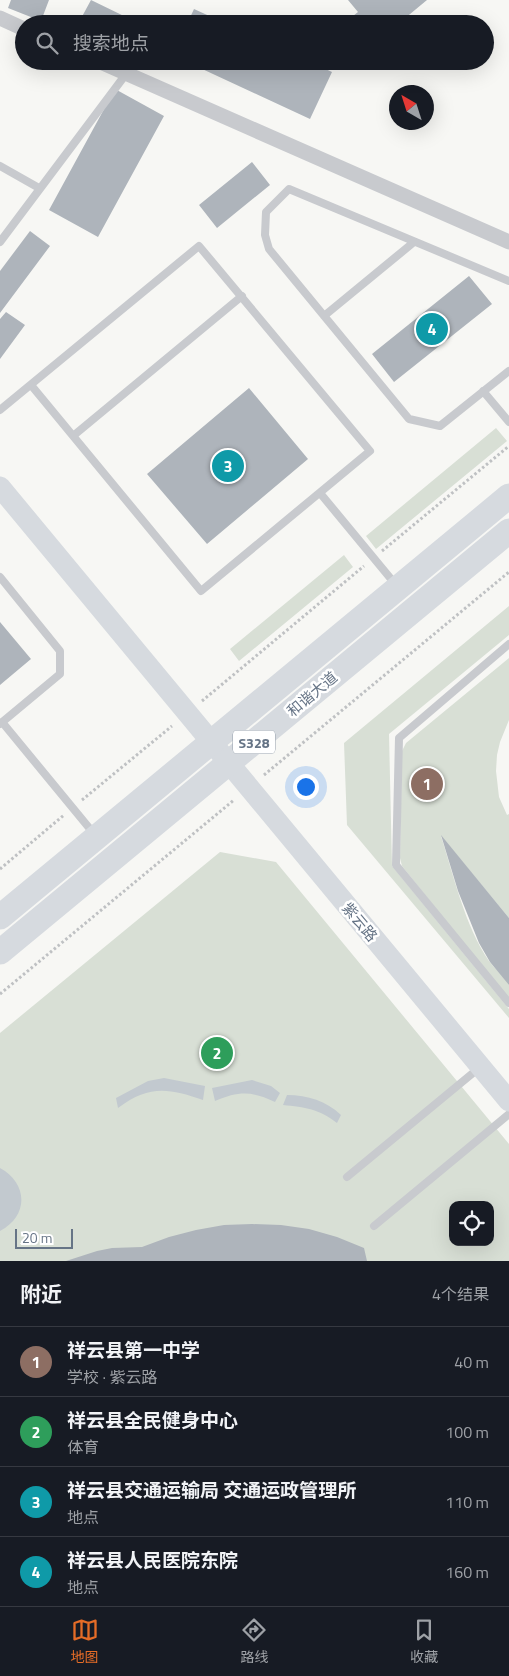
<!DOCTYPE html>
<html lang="zh">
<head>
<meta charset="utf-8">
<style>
  body { margin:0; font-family:"Titillium Web","Noto Sans SC",sans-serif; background:#242831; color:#f1f3f6 }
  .controls { position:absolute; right:15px; bottom:15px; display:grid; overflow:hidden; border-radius:10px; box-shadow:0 5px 20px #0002 }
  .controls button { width:45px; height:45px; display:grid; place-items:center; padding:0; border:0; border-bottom:1px solid #363941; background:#171b24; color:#f1f3f6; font:25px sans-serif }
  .compass { position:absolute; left:389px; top:85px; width:45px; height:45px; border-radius:50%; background:#171b24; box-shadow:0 5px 20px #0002; rotate:321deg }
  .scale { position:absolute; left:15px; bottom:12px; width:58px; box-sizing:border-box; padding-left:5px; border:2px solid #667486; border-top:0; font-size:14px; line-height:18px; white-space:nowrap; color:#667486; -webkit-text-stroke:4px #fff; paint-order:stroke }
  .you { position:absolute; left:305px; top:786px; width:18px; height:18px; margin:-12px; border:4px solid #fff; border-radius:50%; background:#1a73e8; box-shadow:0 0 0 8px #1a73e833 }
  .badge { display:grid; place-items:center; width:32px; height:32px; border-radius:50%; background:#e56c27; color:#fff; font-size:16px; font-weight:700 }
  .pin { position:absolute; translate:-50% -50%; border:2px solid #fff; box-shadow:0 1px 5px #0006 }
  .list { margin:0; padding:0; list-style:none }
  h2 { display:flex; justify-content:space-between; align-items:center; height:65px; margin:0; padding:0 20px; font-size:21px }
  h2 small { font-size:16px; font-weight:400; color:#9ea1a6 }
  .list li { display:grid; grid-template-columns:32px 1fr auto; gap:15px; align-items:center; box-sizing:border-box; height:70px; padding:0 20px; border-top:1px solid #363941 }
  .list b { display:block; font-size:19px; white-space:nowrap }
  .list p { margin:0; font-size:16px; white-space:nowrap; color:#9ea1a6 }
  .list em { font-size:16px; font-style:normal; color:#9ea1a6 }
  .icon { flex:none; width:28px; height:28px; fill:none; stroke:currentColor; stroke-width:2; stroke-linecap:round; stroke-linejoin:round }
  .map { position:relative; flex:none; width:509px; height:1261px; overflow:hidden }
  .search { position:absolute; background:#171b24; box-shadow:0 5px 20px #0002; left:15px; right:15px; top:15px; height:55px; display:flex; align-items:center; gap:12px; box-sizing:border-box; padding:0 18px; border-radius:28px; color:#9ea1a6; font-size:19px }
  .sheet { height:345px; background:#171b24 }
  nav { display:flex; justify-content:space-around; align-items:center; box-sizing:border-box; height:70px; border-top:1px solid #363941; background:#171b24; font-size:14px; color:#9ea1a6 }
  nav a { display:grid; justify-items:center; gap:2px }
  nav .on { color:#e56c27 }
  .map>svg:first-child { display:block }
  .green { fill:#d8dfd5; fill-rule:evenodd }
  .water { fill:#c2c9cf }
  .building { fill:#aeb4bb }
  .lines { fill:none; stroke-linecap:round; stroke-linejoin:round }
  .path { stroke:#bfc1c3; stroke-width:3; stroke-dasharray:2.5 2.5; stroke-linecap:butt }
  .lane { stroke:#c8cace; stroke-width:8 }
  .street { stroke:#c8cace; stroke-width:15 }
  .secondary { stroke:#d6dadf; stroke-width:21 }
  .primary { stroke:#d6dadf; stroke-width:25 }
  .labels { text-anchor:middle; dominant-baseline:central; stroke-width:5; stroke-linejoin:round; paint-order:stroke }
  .shield { fill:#fff; stroke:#949eaa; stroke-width:1 }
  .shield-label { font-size:14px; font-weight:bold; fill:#667486 }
  .street-label { font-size:15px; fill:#667486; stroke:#fff }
</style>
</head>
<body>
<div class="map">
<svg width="509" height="1261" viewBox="0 0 509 1261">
  <rect width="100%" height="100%" fill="#f7f7f4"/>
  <path class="green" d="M496,428L507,441L376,549L366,536Z
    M344,555L353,567L239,661L230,649Z
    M509,606V635L389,734L392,866L509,1009V1018L347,825L344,743Z
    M509,658V720L500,742L497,755L496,771L499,797L507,815L509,814V918L441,836C454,877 465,926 489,961C494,968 506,978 509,985C509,989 509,996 509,1000L402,866L400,858L402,751L406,743Z
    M220,852L276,862L509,1144V1261H0V1033ZM453,1205H490V1242H453Z"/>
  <path class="water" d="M164,1078L205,1086L203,1100C168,1088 149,1085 118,1108L116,1098L148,1081Z
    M252,1080L271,1086L280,1093L275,1102C252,1091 239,1091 215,1101L212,1088Z
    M287,1095C308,1095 326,1101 341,1115L337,1123C319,1109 305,1107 283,1105Z
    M0,1168C28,1183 29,1216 0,1231Z"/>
  <path class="building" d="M11,0H49L41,21L8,8Z
    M91,0L128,18L125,24H78Z
    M348,0H427L398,24H343L358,12Z
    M194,9L227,24H187Z
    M185,61H309L332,72L310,119Z
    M115,89L164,116L98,237L49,210Z
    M252,162L270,185L217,228L199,205Z
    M30,231L50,246L0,313V271Z
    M469,276L492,304L394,382L372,354Z
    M6,312L25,325L0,359V319Z
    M249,388L308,459L207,544L147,474Z
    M0,622L31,659L0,685Z
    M441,835L509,918V985L490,962L479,943L458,891Z
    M252,1224L281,1225L309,1229L337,1237L364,1248L367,1261H66L97,1251L112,1248L142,1247L169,1237L196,1230L224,1225Z"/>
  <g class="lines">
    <path class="path" d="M382,551L509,446
      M202,701L364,566
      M264,775L509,572
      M82,800L172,726
      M0,869L64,815
      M0,994L234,800"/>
    <path class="lane" d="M0,166L39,188
      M0,242L126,74
      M509,281L289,189L266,212L265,235L269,249L409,419L440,426L509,371
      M324,316L414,242
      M483,391L509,422
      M0,410L199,246L370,451L201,591L31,385
      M73,436L242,296
      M320,493L396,585
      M0,577L60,651V674L0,724
      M509,644L399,738L396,865L509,1003
      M2,722L95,835
      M347,1177L479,1068
      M374,1226L509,1114"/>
    <path class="street" d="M0,18L24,29
      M98,61L509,242"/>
    <path class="secondary" d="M0,487L509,1101"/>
    <path class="primary" d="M0,917L509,496
      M0,952L509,531"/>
  </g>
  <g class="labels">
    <rect class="shield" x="233" y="730.5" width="42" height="23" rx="4"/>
    <g class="shield-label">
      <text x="254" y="742">S328</text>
    </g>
    <g class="street-label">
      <text transform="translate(312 694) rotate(-40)">和谐大道</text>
      <text transform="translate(360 922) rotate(50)">紫云路</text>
    </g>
  </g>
</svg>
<div class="controls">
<button><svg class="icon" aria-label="locate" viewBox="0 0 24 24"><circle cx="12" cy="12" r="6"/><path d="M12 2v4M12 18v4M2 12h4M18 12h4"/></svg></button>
</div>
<svg class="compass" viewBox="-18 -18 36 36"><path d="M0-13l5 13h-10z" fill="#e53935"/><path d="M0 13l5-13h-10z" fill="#9ea1a6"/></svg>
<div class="scale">20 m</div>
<div class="you"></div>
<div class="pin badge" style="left:427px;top:784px;background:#8d6e63">1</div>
<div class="pin badge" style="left:217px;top:1053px;background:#2e9e5b">2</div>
<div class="pin badge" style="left:228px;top:466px;background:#0f9aa8">3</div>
<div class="pin badge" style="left:432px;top:329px;background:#0f9aa8">4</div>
<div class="search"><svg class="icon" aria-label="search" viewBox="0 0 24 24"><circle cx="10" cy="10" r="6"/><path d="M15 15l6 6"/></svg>搜索地点</div>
</div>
<section class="sheet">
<h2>附近<small>4个结果</small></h2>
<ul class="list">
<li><span class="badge" style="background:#8d6e63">1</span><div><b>祥云县第一中学</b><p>学校 · 紫云路</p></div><em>40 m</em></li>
<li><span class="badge" style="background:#2e9e5b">2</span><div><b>祥云县全民健身中心</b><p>体育</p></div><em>100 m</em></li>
<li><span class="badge" style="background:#0f9aa8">3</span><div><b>祥云县交通运输局 交通运政管理所</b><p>地点</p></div><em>110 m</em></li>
<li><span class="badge" style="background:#0f9aa8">4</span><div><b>祥云县人民医院东院</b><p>地点</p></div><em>160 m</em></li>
</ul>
</section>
<nav>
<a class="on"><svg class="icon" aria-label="map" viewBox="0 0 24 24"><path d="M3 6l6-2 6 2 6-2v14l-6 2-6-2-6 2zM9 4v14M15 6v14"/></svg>地图</a>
<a><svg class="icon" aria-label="directions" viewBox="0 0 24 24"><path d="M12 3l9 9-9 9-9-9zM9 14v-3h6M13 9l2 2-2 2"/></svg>路线</a>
<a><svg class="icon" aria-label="saved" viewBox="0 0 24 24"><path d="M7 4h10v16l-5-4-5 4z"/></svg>收藏</a>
</nav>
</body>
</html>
